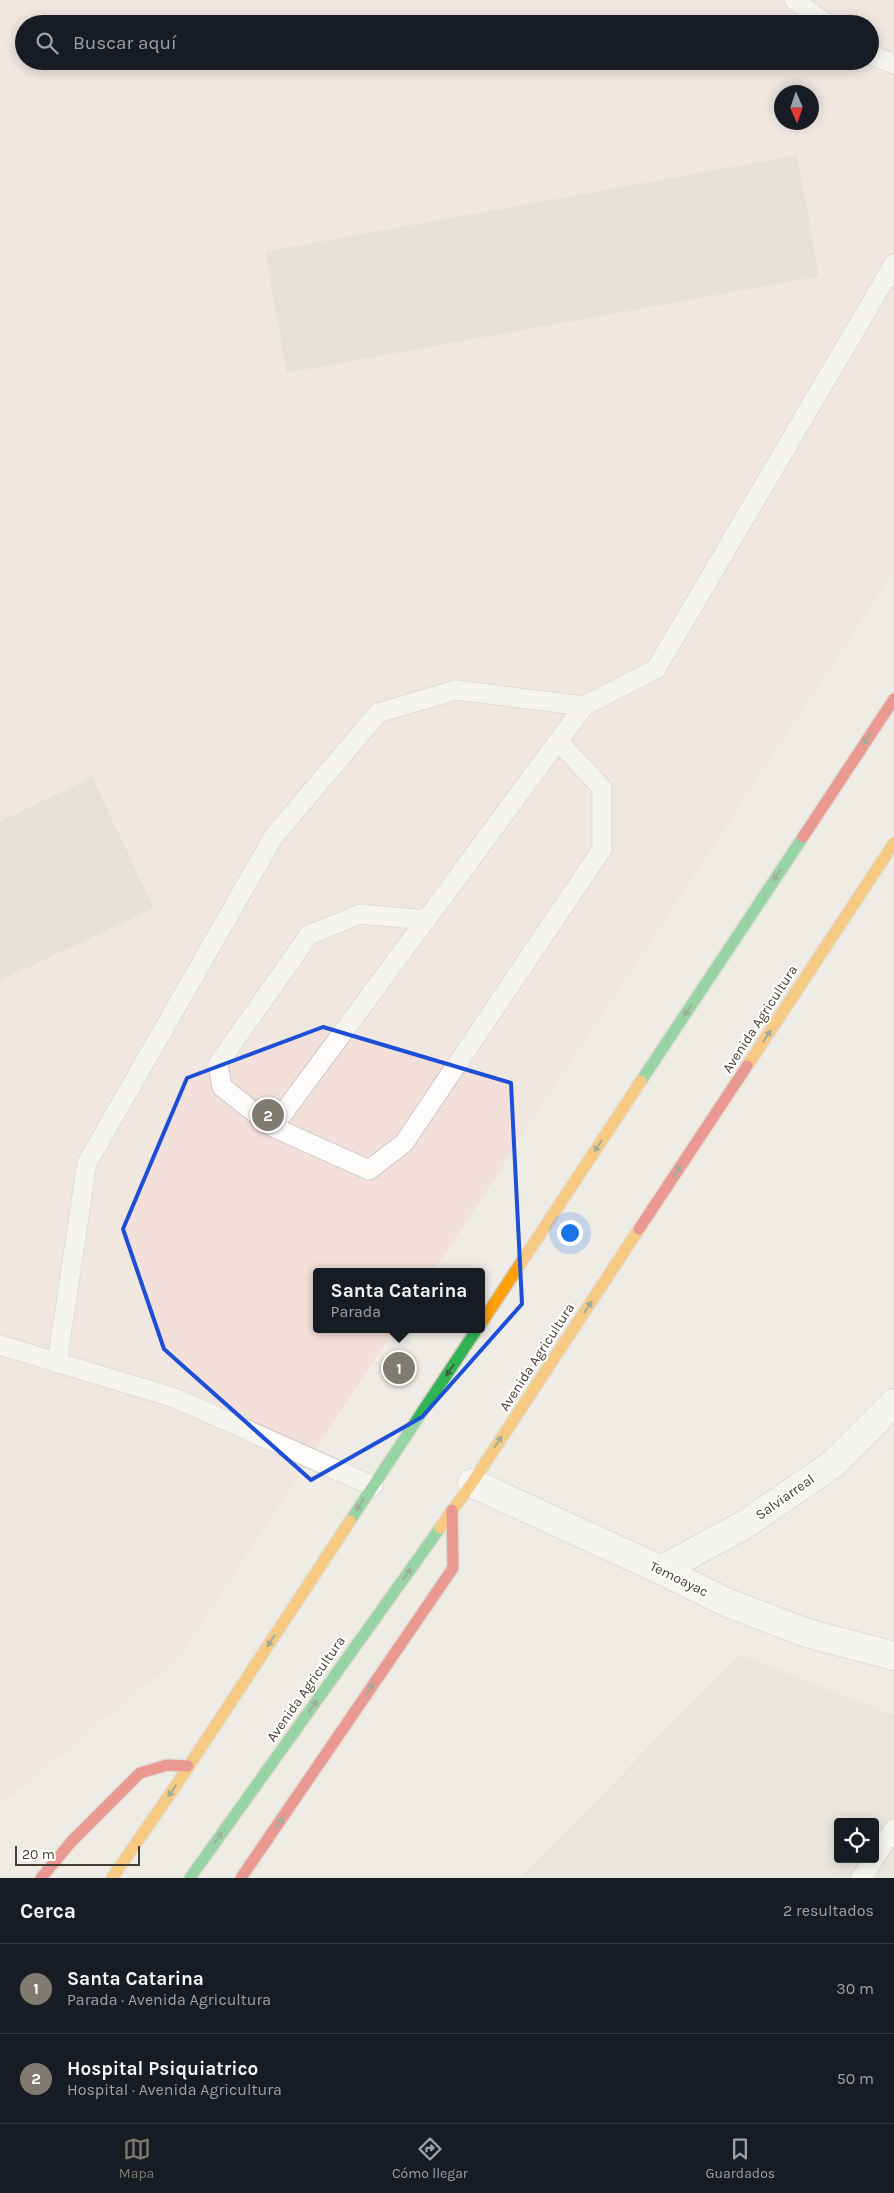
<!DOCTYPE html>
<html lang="es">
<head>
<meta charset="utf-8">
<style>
  body { margin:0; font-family:Karla,sans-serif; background:#20242c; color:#f1f3f6 }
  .controls { position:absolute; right:15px; bottom:15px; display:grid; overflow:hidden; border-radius:5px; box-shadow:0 2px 12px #0003 }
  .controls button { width:45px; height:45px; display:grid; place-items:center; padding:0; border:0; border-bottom:1px solid #363941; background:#171b24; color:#f1f3f6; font:25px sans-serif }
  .compass { position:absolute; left:774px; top:85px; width:45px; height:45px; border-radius:50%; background:#171b24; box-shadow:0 2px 12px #0003; rotate:178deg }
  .scale { position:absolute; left:15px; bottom:12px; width:125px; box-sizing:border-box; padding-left:5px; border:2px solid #443d31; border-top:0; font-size:14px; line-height:18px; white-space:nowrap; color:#443d31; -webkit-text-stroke:4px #fff; paint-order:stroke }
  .you { position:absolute; left:569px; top:1232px; width:18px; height:18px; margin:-12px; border:4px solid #fff; border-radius:50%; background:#1a73e8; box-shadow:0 0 0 8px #1a73e833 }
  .badge { display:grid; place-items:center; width:32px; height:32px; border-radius:50%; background:#807a70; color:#fff; font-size:16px; font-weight:700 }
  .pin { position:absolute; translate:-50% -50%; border:2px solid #fff; box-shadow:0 1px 5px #0006 }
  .popup { position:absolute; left:313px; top:1268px; width:172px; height:65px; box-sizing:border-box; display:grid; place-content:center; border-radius:5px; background:#171b24; filter:drop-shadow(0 1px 4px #0005); font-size:16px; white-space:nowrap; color:#9ea1a6 }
  .popup b { font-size:19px; color:#f1f3f6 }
  .popup::after { content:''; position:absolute; left:50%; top:100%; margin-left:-10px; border:10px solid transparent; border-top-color:#171b24 }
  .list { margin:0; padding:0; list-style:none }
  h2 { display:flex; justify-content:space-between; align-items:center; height:65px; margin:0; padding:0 20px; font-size:21px }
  h2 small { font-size:16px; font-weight:400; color:#9ea1a6 }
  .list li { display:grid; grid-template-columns:32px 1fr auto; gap:15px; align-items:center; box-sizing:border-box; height:90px; padding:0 20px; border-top:1px solid #363941 }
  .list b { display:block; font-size:19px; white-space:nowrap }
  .list p { margin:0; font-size:16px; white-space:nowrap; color:#9ea1a6 }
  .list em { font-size:16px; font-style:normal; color:#9ea1a6 }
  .icon { flex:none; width:28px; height:28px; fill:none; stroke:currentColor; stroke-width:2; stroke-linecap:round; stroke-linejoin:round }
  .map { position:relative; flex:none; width:894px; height:1878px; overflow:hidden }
  .search { position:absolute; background:#171b24; box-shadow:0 2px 12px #0003; left:15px; right:15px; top:15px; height:55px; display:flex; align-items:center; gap:12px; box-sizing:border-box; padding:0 18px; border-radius:28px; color:#9ea1a6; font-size:19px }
  .sheet { height:245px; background:#171b24 }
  nav { display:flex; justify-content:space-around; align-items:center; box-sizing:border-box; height:70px; border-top:1px solid #363941; background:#171b24; font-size:14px; color:#9ea1a6 }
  nav a { display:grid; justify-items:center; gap:2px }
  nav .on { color:#807a70 }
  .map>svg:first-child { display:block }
  .industrial { fill:#e2ddd6; fill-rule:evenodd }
  .medical { fill:#f3e0db; fill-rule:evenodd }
  .building { fill:#d8d4cd; stroke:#d7d3cb }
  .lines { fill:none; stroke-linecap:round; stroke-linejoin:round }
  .lane-casing { stroke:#cbc8c1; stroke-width:21 }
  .street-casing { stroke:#cbc8c1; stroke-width:30 }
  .fast-casing { stroke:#d0cabc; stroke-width:14 }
  .slow-casing { stroke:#d0cabc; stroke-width:14 }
  .jam-casing { stroke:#d0cabc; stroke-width:14 }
  .lane { stroke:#fdfcfb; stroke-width:19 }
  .street { stroke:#fdfcfb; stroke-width:28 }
  .fast { stroke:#30b455; stroke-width:11 }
  .slow { stroke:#ff9f0a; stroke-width:11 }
  .jam { stroke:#e5322d; stroke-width:11 }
  .oneway { fill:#3e613c }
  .marked { fill:none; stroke:#1d4ed8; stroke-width:4; stroke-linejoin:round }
  .labels { text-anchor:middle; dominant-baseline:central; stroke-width:4; stroke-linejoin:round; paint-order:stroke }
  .street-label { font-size:14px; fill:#443d31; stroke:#fff }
</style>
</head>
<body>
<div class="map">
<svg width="894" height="1878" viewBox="0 0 894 1878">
  <rect width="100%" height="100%" fill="#efece5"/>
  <path class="industrial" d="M740,1655L894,1715V1878H519ZM838,1822H875V1859H838Z"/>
  <path class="medical" d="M0,0H894V571L433,1272H316V1329H395L178,1659L0,1805ZM24,24H870V61H24ZM782,92H812V122H782Z"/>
  <path class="building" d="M797,156L818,276L287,372L266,252Z
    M92,778L153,908L0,980V822Z"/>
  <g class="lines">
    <g class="lane-casing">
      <path id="lane" d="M794,0L827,24
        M870,54L894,64
        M426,920L360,914L309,935L218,1064L222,1087L273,1127L369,1170L404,1143L602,849V788L558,741
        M273,1127L584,706
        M0,1345L175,1398L373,1486
        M57,1363L87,1163L274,836L378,713L456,690L584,706L656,669L894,264
        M875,1857L894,1829
        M861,1878L874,1859"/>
    </g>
    <g class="street-casing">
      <path id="street" d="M472,1483L661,1570L728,1603L807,1633L894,1656
        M661,1570L744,1525L833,1464L894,1403"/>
    </g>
    <g class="fast-casing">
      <path id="fast" d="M641,1081L803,837
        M350,1521L477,1329
        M190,1878L440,1528"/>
    </g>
    <g class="slow-casing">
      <path id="slow" d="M747,1066L894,843
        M482,1322L641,1081
        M440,1528L472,1483L639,1229
        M112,1878L179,1781L350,1521"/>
    </g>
    <g class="jam-casing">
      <path id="jam" d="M803,837L894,699
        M639,1229L747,1066
        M41,1878L71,1842L140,1773L167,1765L188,1766
        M241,1878L453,1568L452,1510"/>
    </g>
    <use href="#lane" class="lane"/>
    <use href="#street" class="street"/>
    <use href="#fast" class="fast"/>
    <use href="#slow" class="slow"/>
    <use href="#jam" class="jam"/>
  </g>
  <defs><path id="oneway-solid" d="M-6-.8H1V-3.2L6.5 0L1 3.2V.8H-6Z" transform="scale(1.25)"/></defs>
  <g class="oneway">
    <use href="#oneway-solid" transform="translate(867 739) rotate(124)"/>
    <use href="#oneway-solid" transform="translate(777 875) rotate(124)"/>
    <use href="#oneway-solid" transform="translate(688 1010) rotate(124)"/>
    <use href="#oneway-solid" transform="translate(767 1036) rotate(-57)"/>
    <use href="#oneway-solid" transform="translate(598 1146) rotate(124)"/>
    <use href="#oneway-solid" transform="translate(677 1171) rotate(-57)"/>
    <use href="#oneway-solid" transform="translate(588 1307) rotate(-57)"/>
    <use href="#oneway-solid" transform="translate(450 1370) rotate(124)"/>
    <use href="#oneway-solid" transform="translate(498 1442) rotate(-57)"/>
    <use href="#oneway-solid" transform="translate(360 1505) rotate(123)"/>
    <use href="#oneway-solid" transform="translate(407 1574) rotate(-55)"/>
    <use href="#oneway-solid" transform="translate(271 1641) rotate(123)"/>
    <use href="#oneway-solid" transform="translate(370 1689) rotate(-56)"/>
    <use href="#oneway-solid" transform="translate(313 1706) rotate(-55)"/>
    <use href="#oneway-solid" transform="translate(172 1791) rotate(125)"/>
    <use href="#oneway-solid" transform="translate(279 1823) rotate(-56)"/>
    <use href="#oneway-solid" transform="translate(218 1838) rotate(-55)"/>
  </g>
  <path d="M0 0H894V1878H0ZM323,1027L511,1083L522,1304L422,1417L311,1480L164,1349L123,1229L187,1078Z" fill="#efece5" fill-opacity=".55" fill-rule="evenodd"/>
  <path class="marked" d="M323,1027L511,1083L522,1304L422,1417L311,1480L164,1349L123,1229L187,1078Z"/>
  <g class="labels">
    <g class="street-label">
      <text transform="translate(760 1019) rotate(-57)">Avenida Agricultura</text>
      <text transform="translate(537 1357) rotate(-57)">Avenida Agricultura</text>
      <text transform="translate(785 1497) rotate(-35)">Salviarreal</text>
      <text transform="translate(679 1579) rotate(26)">Temoayac</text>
      <text transform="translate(306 1689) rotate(-55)">Avenida Agricultura</text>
    </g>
  </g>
</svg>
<div class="controls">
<button><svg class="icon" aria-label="locate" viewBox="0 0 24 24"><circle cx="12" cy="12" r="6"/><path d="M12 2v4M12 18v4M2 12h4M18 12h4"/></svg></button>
</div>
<svg class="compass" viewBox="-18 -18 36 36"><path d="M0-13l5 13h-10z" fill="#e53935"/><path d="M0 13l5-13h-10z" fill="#9ea1a6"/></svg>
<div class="scale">20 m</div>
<div class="you"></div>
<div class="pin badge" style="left:399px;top:1368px">1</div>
<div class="popup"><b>Santa Catarina</b>Parada</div>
<div class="pin badge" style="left:268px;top:1115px">2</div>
<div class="search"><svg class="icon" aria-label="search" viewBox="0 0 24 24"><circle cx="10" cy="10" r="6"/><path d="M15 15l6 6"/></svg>Buscar aquí</div>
</div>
<section class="sheet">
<h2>Cerca<small>2 resultados</small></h2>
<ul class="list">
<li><span class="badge">1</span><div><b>Santa Catarina</b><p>Parada · Avenida Agricultura</p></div><em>30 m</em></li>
<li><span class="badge">2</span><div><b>Hospital Psiquiatrico</b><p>Hospital · Avenida Agricultura</p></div><em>50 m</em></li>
</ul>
</section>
<nav>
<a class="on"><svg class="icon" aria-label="map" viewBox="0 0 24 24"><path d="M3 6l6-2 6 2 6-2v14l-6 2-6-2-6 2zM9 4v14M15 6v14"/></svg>Mapa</a>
<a><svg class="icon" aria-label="directions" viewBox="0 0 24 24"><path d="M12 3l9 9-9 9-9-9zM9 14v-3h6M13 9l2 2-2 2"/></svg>Cómo llegar</a>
<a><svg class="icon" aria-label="saved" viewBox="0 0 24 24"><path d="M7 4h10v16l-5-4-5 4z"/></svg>Guardados</a>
</nav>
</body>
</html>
